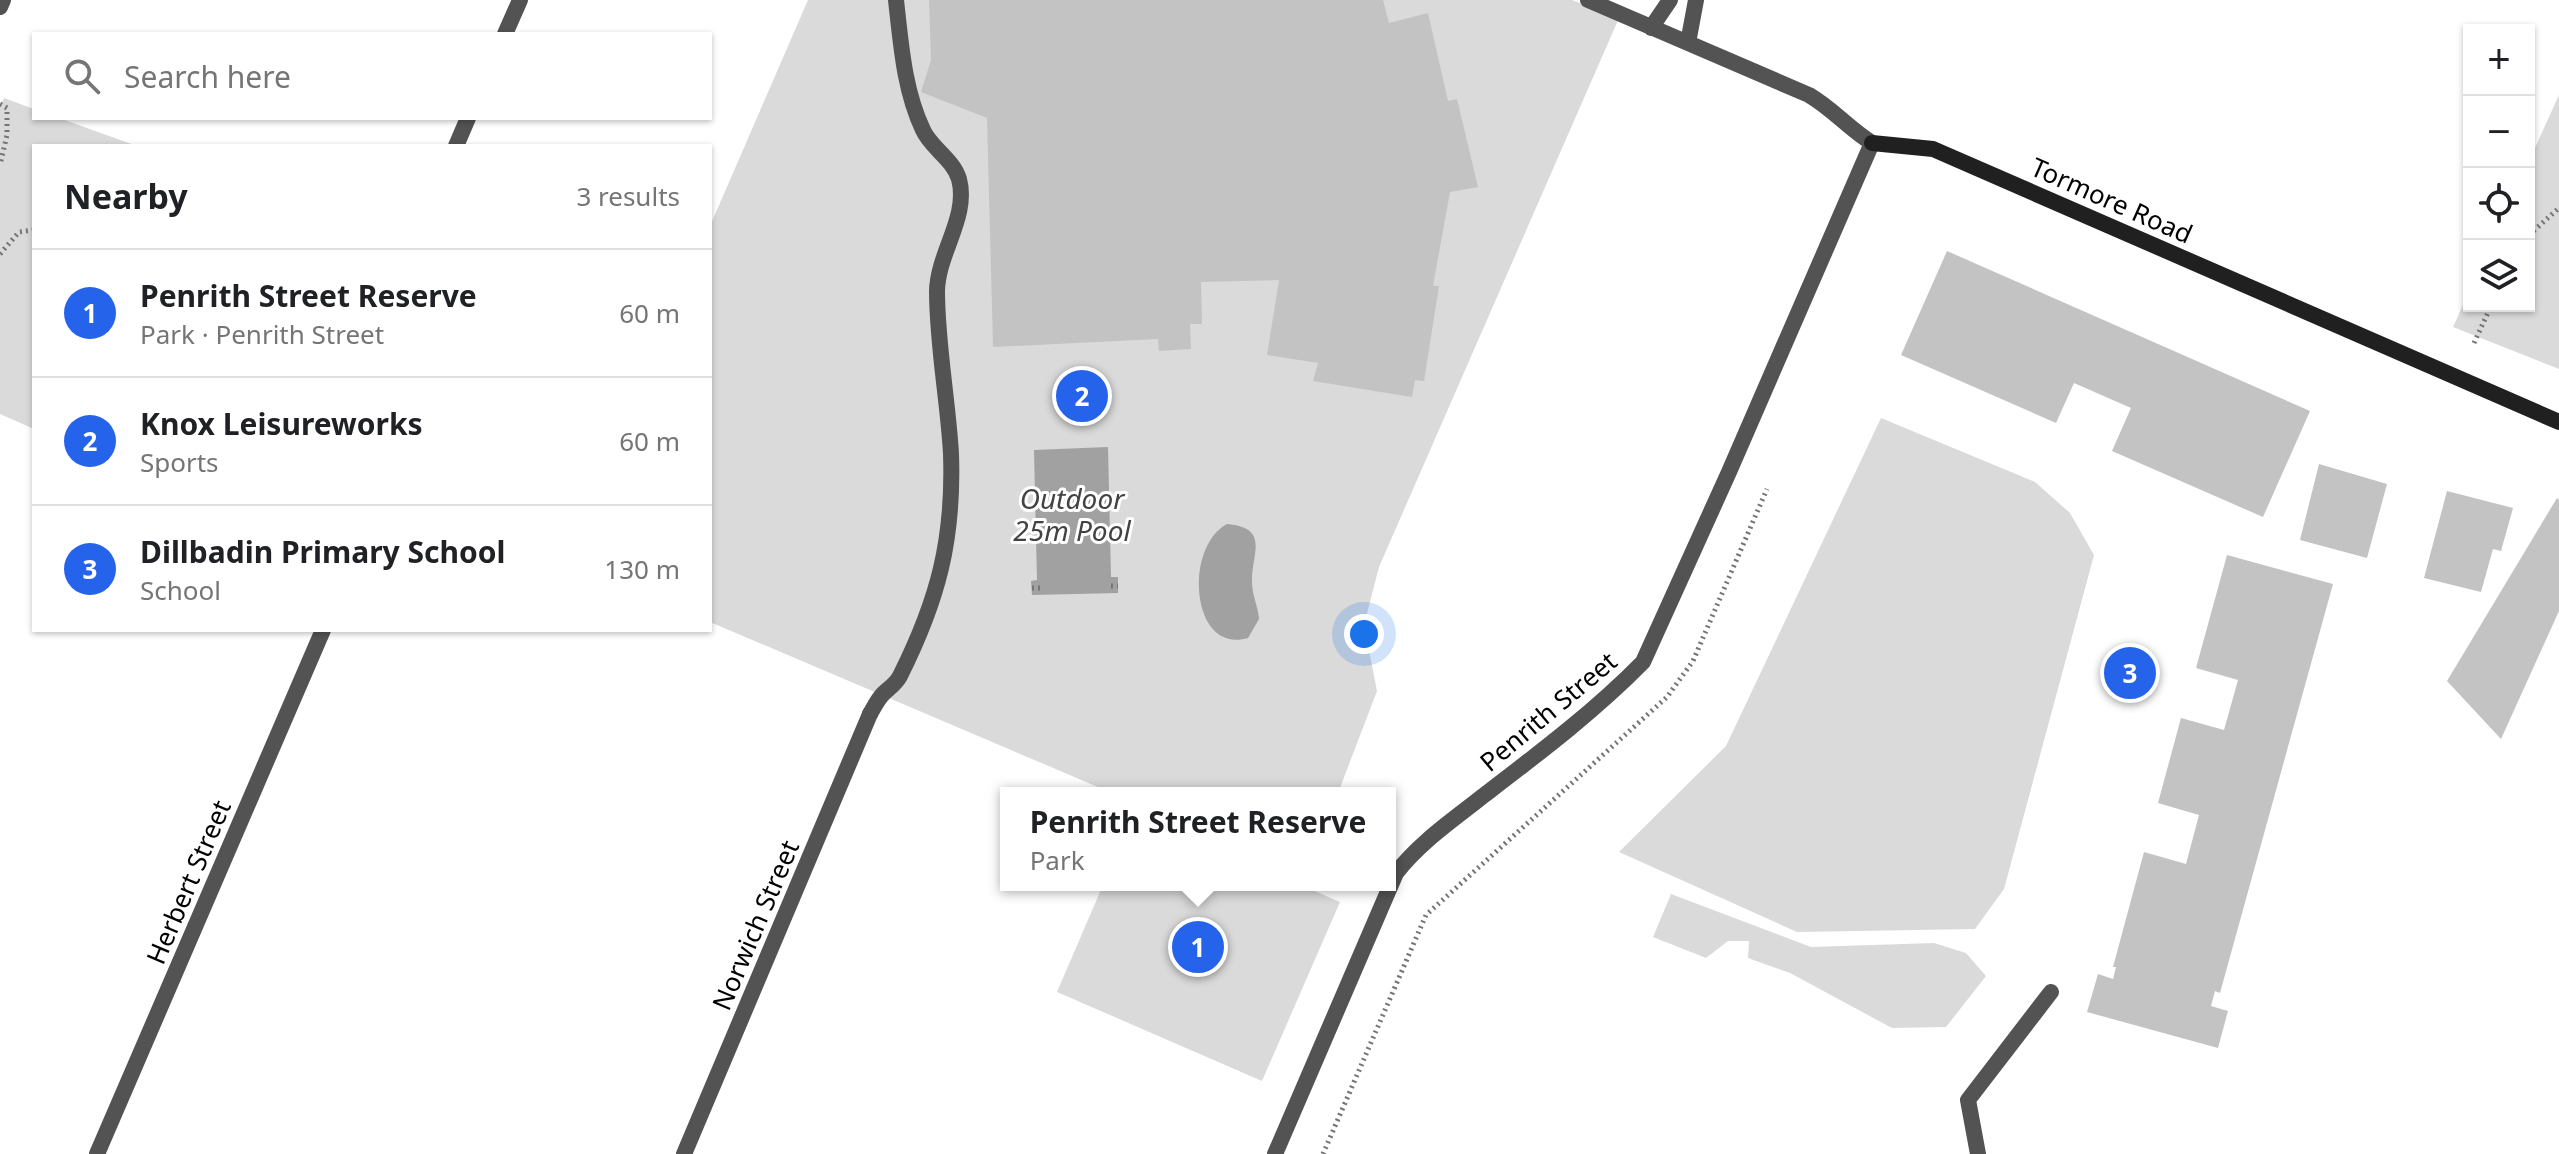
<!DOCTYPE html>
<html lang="en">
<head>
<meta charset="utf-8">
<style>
  body { margin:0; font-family:"Noto Sans",sans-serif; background:#f2f2f2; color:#202124 }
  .controls { position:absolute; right:24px; top:24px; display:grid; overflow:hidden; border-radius:0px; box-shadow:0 2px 6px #0004 }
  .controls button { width:72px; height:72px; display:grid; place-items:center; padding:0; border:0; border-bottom:2px solid #e0e0e0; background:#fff; color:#202124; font:40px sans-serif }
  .you { position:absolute; left:1364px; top:634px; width:28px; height:28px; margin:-20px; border:6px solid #fff; border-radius:50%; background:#1a73e8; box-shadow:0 0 0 12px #1a73e833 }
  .badge { display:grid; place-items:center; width:52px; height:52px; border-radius:50%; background:#2563eb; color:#fff; font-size:26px; font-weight:700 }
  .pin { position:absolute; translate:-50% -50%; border:4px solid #fff; box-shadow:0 2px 8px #0006 }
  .popup { position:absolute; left:1000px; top:787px; width:396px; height:104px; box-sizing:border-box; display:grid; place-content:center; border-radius:0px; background:#fff; filter:drop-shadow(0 2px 6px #0005); font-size:26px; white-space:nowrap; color:#757577 }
  .popup b { font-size:30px; color:#202124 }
  .popup::after { content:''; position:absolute; left:50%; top:100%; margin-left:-16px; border:16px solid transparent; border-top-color:#fff }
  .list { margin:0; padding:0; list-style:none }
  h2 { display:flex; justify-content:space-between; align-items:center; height:104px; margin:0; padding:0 32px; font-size:34px }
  h2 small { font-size:26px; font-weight:400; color:#757577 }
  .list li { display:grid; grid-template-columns:52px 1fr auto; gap:24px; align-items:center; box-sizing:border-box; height:128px; padding:0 32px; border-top:2px solid #e0e0e0 }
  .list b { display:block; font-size:30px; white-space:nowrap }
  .list p { margin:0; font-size:26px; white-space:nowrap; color:#757577 }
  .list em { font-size:26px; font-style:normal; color:#757577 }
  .icon { flex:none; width:44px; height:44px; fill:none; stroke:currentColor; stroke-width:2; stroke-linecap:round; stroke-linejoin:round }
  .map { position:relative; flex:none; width:2559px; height:1154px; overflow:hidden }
  .search { position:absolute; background:#fff; box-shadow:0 2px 6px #0004; left:32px; top:32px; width:680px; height:88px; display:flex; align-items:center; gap:20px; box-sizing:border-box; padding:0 28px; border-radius:0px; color:#757577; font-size:30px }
  .panel { position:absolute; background:#fff; box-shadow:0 2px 6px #0004; left:32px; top:144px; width:680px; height:488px; border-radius:0px }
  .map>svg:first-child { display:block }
  .green { fill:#dadada }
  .water { fill:#a1a1a1 }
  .building { fill:#c3c3c3 }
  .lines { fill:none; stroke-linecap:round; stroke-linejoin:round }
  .path { stroke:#757575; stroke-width:5; stroke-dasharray:2 4; stroke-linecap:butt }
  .lane { stroke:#535353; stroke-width:16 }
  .street { stroke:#535353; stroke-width:16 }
  .secondary { stroke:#202020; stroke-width:16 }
  .labels { text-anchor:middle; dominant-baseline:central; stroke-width:6; stroke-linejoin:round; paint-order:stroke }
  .street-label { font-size:26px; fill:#000; stroke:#fff }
  .water-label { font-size:28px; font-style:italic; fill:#424242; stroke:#fff }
</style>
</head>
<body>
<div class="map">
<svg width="2559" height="1154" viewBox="0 0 2559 1154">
  <rect width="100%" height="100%" fill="#fff"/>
  <path class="green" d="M808,0H1572L1619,18L1379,567L1364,625L1377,691L1338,793H1112L710,622V226Z
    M2559,95V369L2453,327L2469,292V306H2529V161Z
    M4,98L34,109V118H59L137,146H34V429L0,414V108Z
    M1881,418L2035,482L2070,513L2094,555L2004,889L1975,929L1797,932L1619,852L1726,746Z
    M1103,885H1301L1340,902L1262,1081L1057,992Z
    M1671,894L1811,947L1934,943L1966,953L1986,976L1946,1027L1892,1028L1790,973L1748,958L1749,941H1728L1706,958L1653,937Z"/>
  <path class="water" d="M1108,447L1111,577H1118V593L1032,595L1031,581L1037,580L1034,450Z
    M1227,524C1271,528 1251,554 1252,582C1252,595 1258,606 1259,619L1248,638C1191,655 1183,548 1227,524Z"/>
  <path class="building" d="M929,0H1383L1389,23L1428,13L1448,101L1457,99L1478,187L1450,192L1433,286H1439L1424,381L1415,380L1412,397L1313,381L1318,363L1267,355L1279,280L1201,282L1202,324H1190L1191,349L1159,351L1158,339L993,347L987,118L921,92L931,60Z
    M1947,251L2310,411L2263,517L2112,451L2131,408L2074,383L2056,423L1901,355Z
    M2319,464L2387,484L2367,558L2300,540Z
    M2447,491L2513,508L2501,551L2493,549L2481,592L2424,578Z
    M2557,498L2559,500V611L2501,739L2447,681Z
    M2227,555L2333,584L2220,993L2215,991L2211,1006L2228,1011L2218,1048L2087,1012L2098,974L2113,979L2116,967H2113L2144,852L2186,864L2199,815L2158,803L2181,718L2224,730L2238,680L2196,668Z"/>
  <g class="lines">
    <path class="path" d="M0,104L7,108V135L0,165
      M2529,235L2559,208
      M0,254L19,232L34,230
      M2474,343L2491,306
      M1111,586H1118
      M1032,588H1040
      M1323,1154L1426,915L1667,697L1693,661L1767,489"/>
    <path class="lane" d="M870,714C874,707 878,699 883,694C889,688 896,684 900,676C938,600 954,540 951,454C948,400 937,345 937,291C938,252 969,217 959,179C953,159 931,148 923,130C904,90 901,44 896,0
      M1978,1154L1968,1100L2051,992"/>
    <path class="street" d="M0,7L3,0
      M1651,28L1670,0
      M505,34L520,0
      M1688,43L1696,0
      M456,146L468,118
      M97,1154L323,630
      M684,1154L870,714
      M1275,1154L1396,873C1420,842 1453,820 1483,796C1538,754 1595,711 1643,662L1729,472L1872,143C1848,128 1833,109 1809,95L1588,0"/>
    <path class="secondary" d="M1872,143L1933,149L2559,422"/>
  </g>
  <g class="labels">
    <g class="street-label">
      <text transform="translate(2112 200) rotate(24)">Tormore Road</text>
      <text transform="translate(1548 711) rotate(-40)">Penrith Street</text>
      <text transform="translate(188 882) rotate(-67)">Herbert Street</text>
      <text transform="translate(755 925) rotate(-67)">Norwich Street</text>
    </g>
    <g class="water-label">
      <text x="1072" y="498">Outdoor<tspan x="1072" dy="32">25m Pool</tspan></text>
    </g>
  </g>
</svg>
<div class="controls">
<button>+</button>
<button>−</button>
<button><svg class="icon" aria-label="locate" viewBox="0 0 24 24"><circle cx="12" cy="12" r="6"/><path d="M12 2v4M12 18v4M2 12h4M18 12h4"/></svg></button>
<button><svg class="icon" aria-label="layers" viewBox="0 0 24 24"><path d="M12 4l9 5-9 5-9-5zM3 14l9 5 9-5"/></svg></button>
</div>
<div class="you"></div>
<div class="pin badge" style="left:1198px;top:947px">1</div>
<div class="popup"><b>Penrith Street Reserve</b>Park</div>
<div class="pin badge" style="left:1082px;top:396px">2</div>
<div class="pin badge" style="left:2130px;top:673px">3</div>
<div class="search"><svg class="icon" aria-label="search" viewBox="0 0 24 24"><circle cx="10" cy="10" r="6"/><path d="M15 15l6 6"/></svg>Search here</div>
<section class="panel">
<h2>Nearby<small>3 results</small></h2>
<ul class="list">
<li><span class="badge">1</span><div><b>Penrith Street Reserve</b><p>Park · Penrith Street</p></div><em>60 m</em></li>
<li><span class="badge">2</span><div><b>Knox Leisureworks</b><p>Sports</p></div><em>60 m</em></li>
<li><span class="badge">3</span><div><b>Dillbadin Primary School</b><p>School</p></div><em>130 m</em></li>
</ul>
</section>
</div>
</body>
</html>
